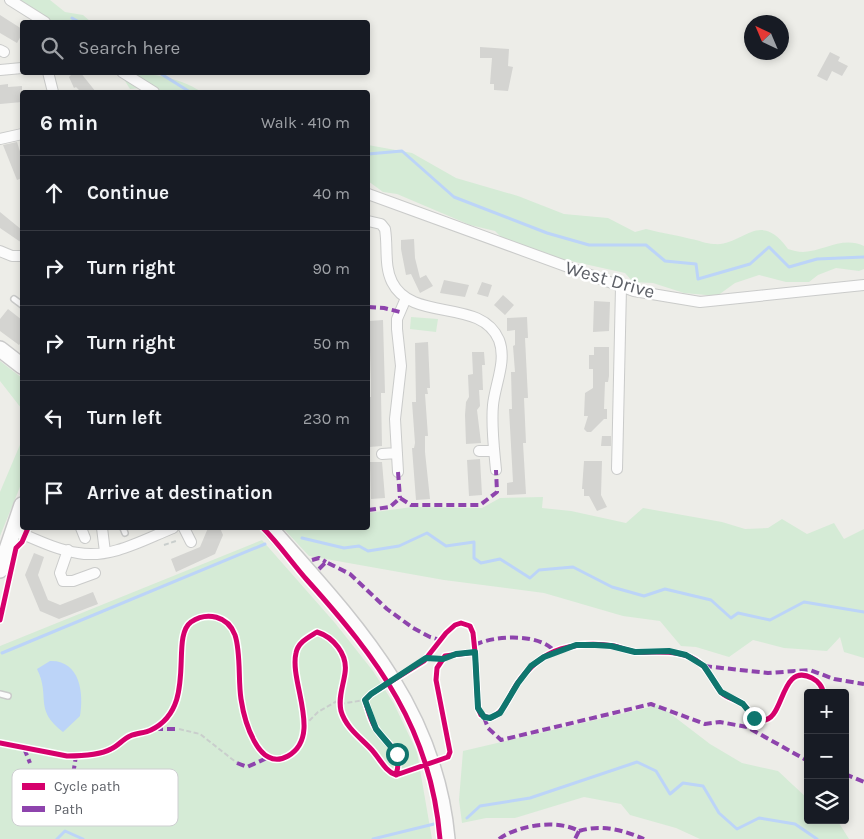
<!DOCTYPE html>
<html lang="en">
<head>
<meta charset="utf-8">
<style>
  body { margin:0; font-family:Karla,sans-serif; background:#20242c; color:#f1f3f6 }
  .controls { position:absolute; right:15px; bottom:15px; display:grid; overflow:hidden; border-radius:5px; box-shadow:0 2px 8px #0003 }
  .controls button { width:45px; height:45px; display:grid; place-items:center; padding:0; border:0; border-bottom:1px solid #363941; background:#171b24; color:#f1f3f6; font:25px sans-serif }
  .compass { position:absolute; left:744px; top:15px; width:45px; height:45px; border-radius:50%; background:#171b24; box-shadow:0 2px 8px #0003; rotate:316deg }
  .stop { position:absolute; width:15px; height:15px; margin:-11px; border:4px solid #0f766e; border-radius:50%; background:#fff }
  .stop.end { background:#0f766e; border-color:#fff; box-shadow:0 1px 5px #0008 }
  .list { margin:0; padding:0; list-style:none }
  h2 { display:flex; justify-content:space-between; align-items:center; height:65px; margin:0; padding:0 20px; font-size:21px }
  h2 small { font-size:16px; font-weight:400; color:#9ea1a6 }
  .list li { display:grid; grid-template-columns:32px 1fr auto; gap:15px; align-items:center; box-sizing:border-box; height:75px; padding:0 20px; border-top:1px solid #363941 }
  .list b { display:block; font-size:19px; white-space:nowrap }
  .list em { font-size:16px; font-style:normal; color:#9ea1a6 }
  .icon { flex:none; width:28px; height:28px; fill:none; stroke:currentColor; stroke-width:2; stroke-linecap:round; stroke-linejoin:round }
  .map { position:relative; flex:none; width:864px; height:839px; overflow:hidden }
  .search { position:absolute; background:#171b24; box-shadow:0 2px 8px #0003; left:20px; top:20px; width:350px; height:55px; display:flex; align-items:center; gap:12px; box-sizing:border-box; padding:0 18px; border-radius:5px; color:#9ea1a6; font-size:19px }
  .panel { position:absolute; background:#171b24; box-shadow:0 2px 8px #0003; left:20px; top:90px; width:350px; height:440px; border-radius:5px }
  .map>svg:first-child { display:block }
  .green { fill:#d5ebd6 }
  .water { fill:#bcd4f8 }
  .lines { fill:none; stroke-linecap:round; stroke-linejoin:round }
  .stream { stroke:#bcd4f8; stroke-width:3 }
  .building { fill:#d4d4d1 }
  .lane-casing { stroke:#cacbca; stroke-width:8 }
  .street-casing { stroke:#cacbca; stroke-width:12 }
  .secondary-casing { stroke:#c9c9c9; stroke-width:18 }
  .path { stroke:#c9cecc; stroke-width:2; stroke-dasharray:5 2.5; stroke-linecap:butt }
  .lane { stroke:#fcfcfc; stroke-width:5 }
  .street { stroke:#fcfcfc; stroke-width:10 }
  .secondary { stroke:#fcfcfc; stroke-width:15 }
  .quiet { stroke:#8e44ad; stroke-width:4; stroke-dasharray:8 4; stroke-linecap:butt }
  .cycleway-casing { stroke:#fff; stroke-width:8 }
  .cycleway { stroke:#d6006c; stroke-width:5 }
  .route { stroke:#0f766e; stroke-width:6 }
  .labels { text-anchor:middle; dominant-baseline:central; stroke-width:5; stroke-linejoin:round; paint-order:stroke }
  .street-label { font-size:19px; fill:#5d6067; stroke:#fff }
  .key { fill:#fff; stroke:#cecfd1; stroke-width:1 }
  .key-label { font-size:14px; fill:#5d6067 }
</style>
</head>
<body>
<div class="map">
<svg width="864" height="839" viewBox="0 0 864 839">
  <rect width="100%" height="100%" fill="#edede8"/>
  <path class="green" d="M19,0H50L65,12L83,15L91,22H48L43,14L29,18L24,15Z
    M120,73C150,73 176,76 202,92H161L152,87L130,89Z
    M368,145L412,153L456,178L518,196L564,214L608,218L635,232L646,229C661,233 676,235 691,239C699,240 706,244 714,244C743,247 759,208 788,249C792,250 798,252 803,252C825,251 842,236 864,246V269L859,271L836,268L818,275L809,282H786L759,275L735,283L717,296L684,293L653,283L633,282L625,273L553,257L501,237L495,231L470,225L397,194L383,192L368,181Z
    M411,317L438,319L436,332L410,329Z
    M0,361L22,378V421L21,408L0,381Z
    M22,440V482L0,536V492Z
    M543,497L542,508L571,511L626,523L643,508L722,522L745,529L768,528L782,519L807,534L834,523L844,539L864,529V658L844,652L840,637L827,651L784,648L753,640L729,657L696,647L681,646L660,621L623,616L544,593L444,580L309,556L283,528H368V513L412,507L482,508L500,498Z
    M262,540L335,623L373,671L394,704L417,752L432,839H0V646Z
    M659,705L710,744L742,763L778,771L808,799V820H837L849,839H700L676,828L630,815L621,804L584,797L515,818H486L462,823L459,800L463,751Z"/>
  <path class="water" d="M50,661C80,660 84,693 80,716L63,732C33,709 51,697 37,669Z"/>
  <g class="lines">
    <path class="stream" d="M72,18L79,22
      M158,72L190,92
      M368,154L402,151L454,197L547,233L589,245H646L665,261L696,264L698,279L750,264L769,247L789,267L817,259L864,257
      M302,538L344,548L359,546L368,551L399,546L427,533L446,546L474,542V558L481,563L500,559L530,578L539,570L573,567L612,587L644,596L665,589L711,600L731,618L738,613L770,620L804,602L864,612
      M2,653L265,544
      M467,818L480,806L530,798L637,762L656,771L670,794L683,783L703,786L719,813L737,829L759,818L795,824L817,839
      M57,839L65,831L83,839
      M373,839L434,824"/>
  </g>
  <path class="building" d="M0,15L22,29V34L17,43L0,33Z
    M480,47L509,49L508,66L513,67L508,91L494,90V84H490L492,58H480Z
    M830,52L840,57L838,61L848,66L842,76L832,71L827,81L817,76Z
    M74,72H80L96,92H81L76,87L74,88L69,77Z
    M8,84V87L22,86V102L0,104V85Z
    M17,142L22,158V178L17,180L3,145Z
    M0,212L22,230V243L0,228Z
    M414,239L415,258L420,278L426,275L433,286L420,293L411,274L406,275L401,249V240Z
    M444,280L469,285L465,297L440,293Z
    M482,282L492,285L488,297L477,294Z
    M503,295L514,305L505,315L494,305Z
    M594,301L610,302L609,331L593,332Z
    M8,309L22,320V341L19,345L0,331V319Z
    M527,317L528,338H525L528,398H524L526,443H523L526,494L507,495V483L513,482L509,409H512L511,372H515L513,346L515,345V330L507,331V318Z
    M383,320L385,393H381L382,446L369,447L368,397H371V380L369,321Z
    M428,342L430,388H427L428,394H425L428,436H425V452L430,499L416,500L412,448H414L415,443L412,402H416L415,343Z
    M594,347H609V376L608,382H605L604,409H607V419H604L591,432H587L584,429L588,416H584L585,393L593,388V369H589V355H594Z
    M472,352H484L485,365H482L483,390H479L480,406L477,410L481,443L466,444L465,415L466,402L469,397L468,375L473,374Z
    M602,436H611V446H601Z
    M480,459L482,495L469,496L467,460Z
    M584,461H602L601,495L607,507L597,511L589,496H584V489H582Z
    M370,462H382L385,498L371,499Z
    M208,528H220L223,535L215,554L176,572L171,559L200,547Z
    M34,553L44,557L38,575L48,600L60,605L93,592L98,604L59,619L40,611L25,575Z"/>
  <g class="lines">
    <g class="lane-casing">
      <path id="lane" d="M14,299L22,305
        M123,528L125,533
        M0,694L8,696"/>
    </g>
    <g class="street-casing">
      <path id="street" d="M10,0L45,22
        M0,50L4,52
        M0,70L22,68
        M48,72L53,92
        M122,72L154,92
        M0,139L22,134
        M368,194L634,291L700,302L864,285
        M368,221L381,224L385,229C388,247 384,266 392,282C412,323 481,297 499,340C507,361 495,384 493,405C491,426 494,448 496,470
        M0,251L12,256H22
        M479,451H494
        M382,454L397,453
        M617,469L621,287
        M398,472L395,419L401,366L397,329V319L406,298
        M81,528L85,538
        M102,528L105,552
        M184,528L191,542
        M13,530C33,538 56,550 78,553C111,559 143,540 173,528
        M68,550L60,573L63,581H73L95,573"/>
    </g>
    <g class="secondary-casing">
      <path id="secondary" d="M0,349L22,366
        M270,528C354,623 435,706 447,839
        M0,570L22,505"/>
    </g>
    <path class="path" d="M164,545L176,541
      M340,704L365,700
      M304,726L318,712L339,700
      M179,729L200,734L237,763"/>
    <use href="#lane" class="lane"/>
    <use href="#street" class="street"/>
    <use href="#secondary" class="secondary"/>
    <path class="quiet" d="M368,307L384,308L400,312
      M398,472L400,498
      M368,510L390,507L400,498L411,505H480L497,492L496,470
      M312,560L319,558L326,562
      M319,569L326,562L350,574L387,609L413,628L430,637L440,640
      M475,645C494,635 541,633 555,652
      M704,666L768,673L810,670L834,679L864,684
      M484,717L488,728L501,740L651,704L705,724L720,722L747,727L808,761
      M155,729H179
      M24,748L30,763
      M237,763L247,767L267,758
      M845,774L864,782
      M68,783L72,781L76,756
      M579,831C602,824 623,830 644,839
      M499,839C518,825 558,819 579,831L575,839"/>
    <g class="cycleway-casing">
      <path id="cycleway" d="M263,528C279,544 292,563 307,580C378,659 431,729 440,839
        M0,620L16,548L22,542L28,528
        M475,652L478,708L481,715L490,718C504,714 509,696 517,684C528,668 542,655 561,649C577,644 597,643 614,646C621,648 628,651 636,652C659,653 682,648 701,664C710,672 714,683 721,692C727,699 738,699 744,705C750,711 752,719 761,720C785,724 779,661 812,678C818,681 823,687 823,693
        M0,743L67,756C79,756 100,755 111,749C118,746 123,739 130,736C137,733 145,733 151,730C199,707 169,638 191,622C207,611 228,616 235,635C241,653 238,680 241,699C244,719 258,773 288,756C323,736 289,682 296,653C298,642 309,637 317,632C333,637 348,654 345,673C343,687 338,698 341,711C346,728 361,738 372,750C380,759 385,771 396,775L448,757L450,752L436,680L437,668L445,656L475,652L473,633L470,626L461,623L455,625L446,633L424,661L371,694L365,700C368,709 370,719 375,727C387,747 404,748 396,775"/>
    </g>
    <use href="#cycleway" class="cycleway"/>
  </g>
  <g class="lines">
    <path class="route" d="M397,754L376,729L365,700L371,694L426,658L443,659L456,654L475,652L478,708L484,717L490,718L500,713L518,683L531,666L544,657L576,645H595L611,646L635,652L669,651L686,655L704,666L721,692L743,704L754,718"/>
  </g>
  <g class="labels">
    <g class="street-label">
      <text transform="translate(610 280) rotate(16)">West Drive</text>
    </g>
  </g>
  <rect x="12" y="769" width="166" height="57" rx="8" class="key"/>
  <rect x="22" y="783" width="23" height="7" fill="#d6006c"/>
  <rect x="22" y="806" width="23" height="6" fill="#8e44ad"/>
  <g class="key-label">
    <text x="54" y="791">Cycle path</text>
    <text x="54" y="814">Path</text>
  </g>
</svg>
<div class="controls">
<button>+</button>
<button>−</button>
<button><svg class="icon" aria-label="layers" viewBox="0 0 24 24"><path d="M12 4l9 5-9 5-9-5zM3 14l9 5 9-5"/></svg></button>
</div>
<svg class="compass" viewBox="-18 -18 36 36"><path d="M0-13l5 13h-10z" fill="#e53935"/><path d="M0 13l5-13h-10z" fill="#9ea1a6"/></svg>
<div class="stop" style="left:397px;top:754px"></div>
<div class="stop end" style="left:754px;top:718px"></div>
<div class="search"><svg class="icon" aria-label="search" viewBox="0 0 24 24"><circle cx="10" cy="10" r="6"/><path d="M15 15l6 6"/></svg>Search here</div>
<section class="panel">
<h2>6 min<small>Walk · 410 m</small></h2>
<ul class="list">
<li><svg class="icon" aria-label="ahead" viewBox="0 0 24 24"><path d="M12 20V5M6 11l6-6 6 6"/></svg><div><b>Continue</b></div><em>40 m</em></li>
<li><svg class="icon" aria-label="right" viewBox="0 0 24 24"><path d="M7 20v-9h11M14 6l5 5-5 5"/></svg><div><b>Turn right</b></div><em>90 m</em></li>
<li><svg class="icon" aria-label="right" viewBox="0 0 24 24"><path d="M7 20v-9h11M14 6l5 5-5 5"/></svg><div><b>Turn right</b></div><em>50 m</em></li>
<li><svg class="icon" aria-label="left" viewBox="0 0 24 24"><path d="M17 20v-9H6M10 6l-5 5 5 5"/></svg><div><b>Turn left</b></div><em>230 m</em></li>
<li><svg class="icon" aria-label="arrive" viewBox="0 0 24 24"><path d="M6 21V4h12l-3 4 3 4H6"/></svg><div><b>Arrive at destination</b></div></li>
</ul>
</section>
</div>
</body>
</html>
